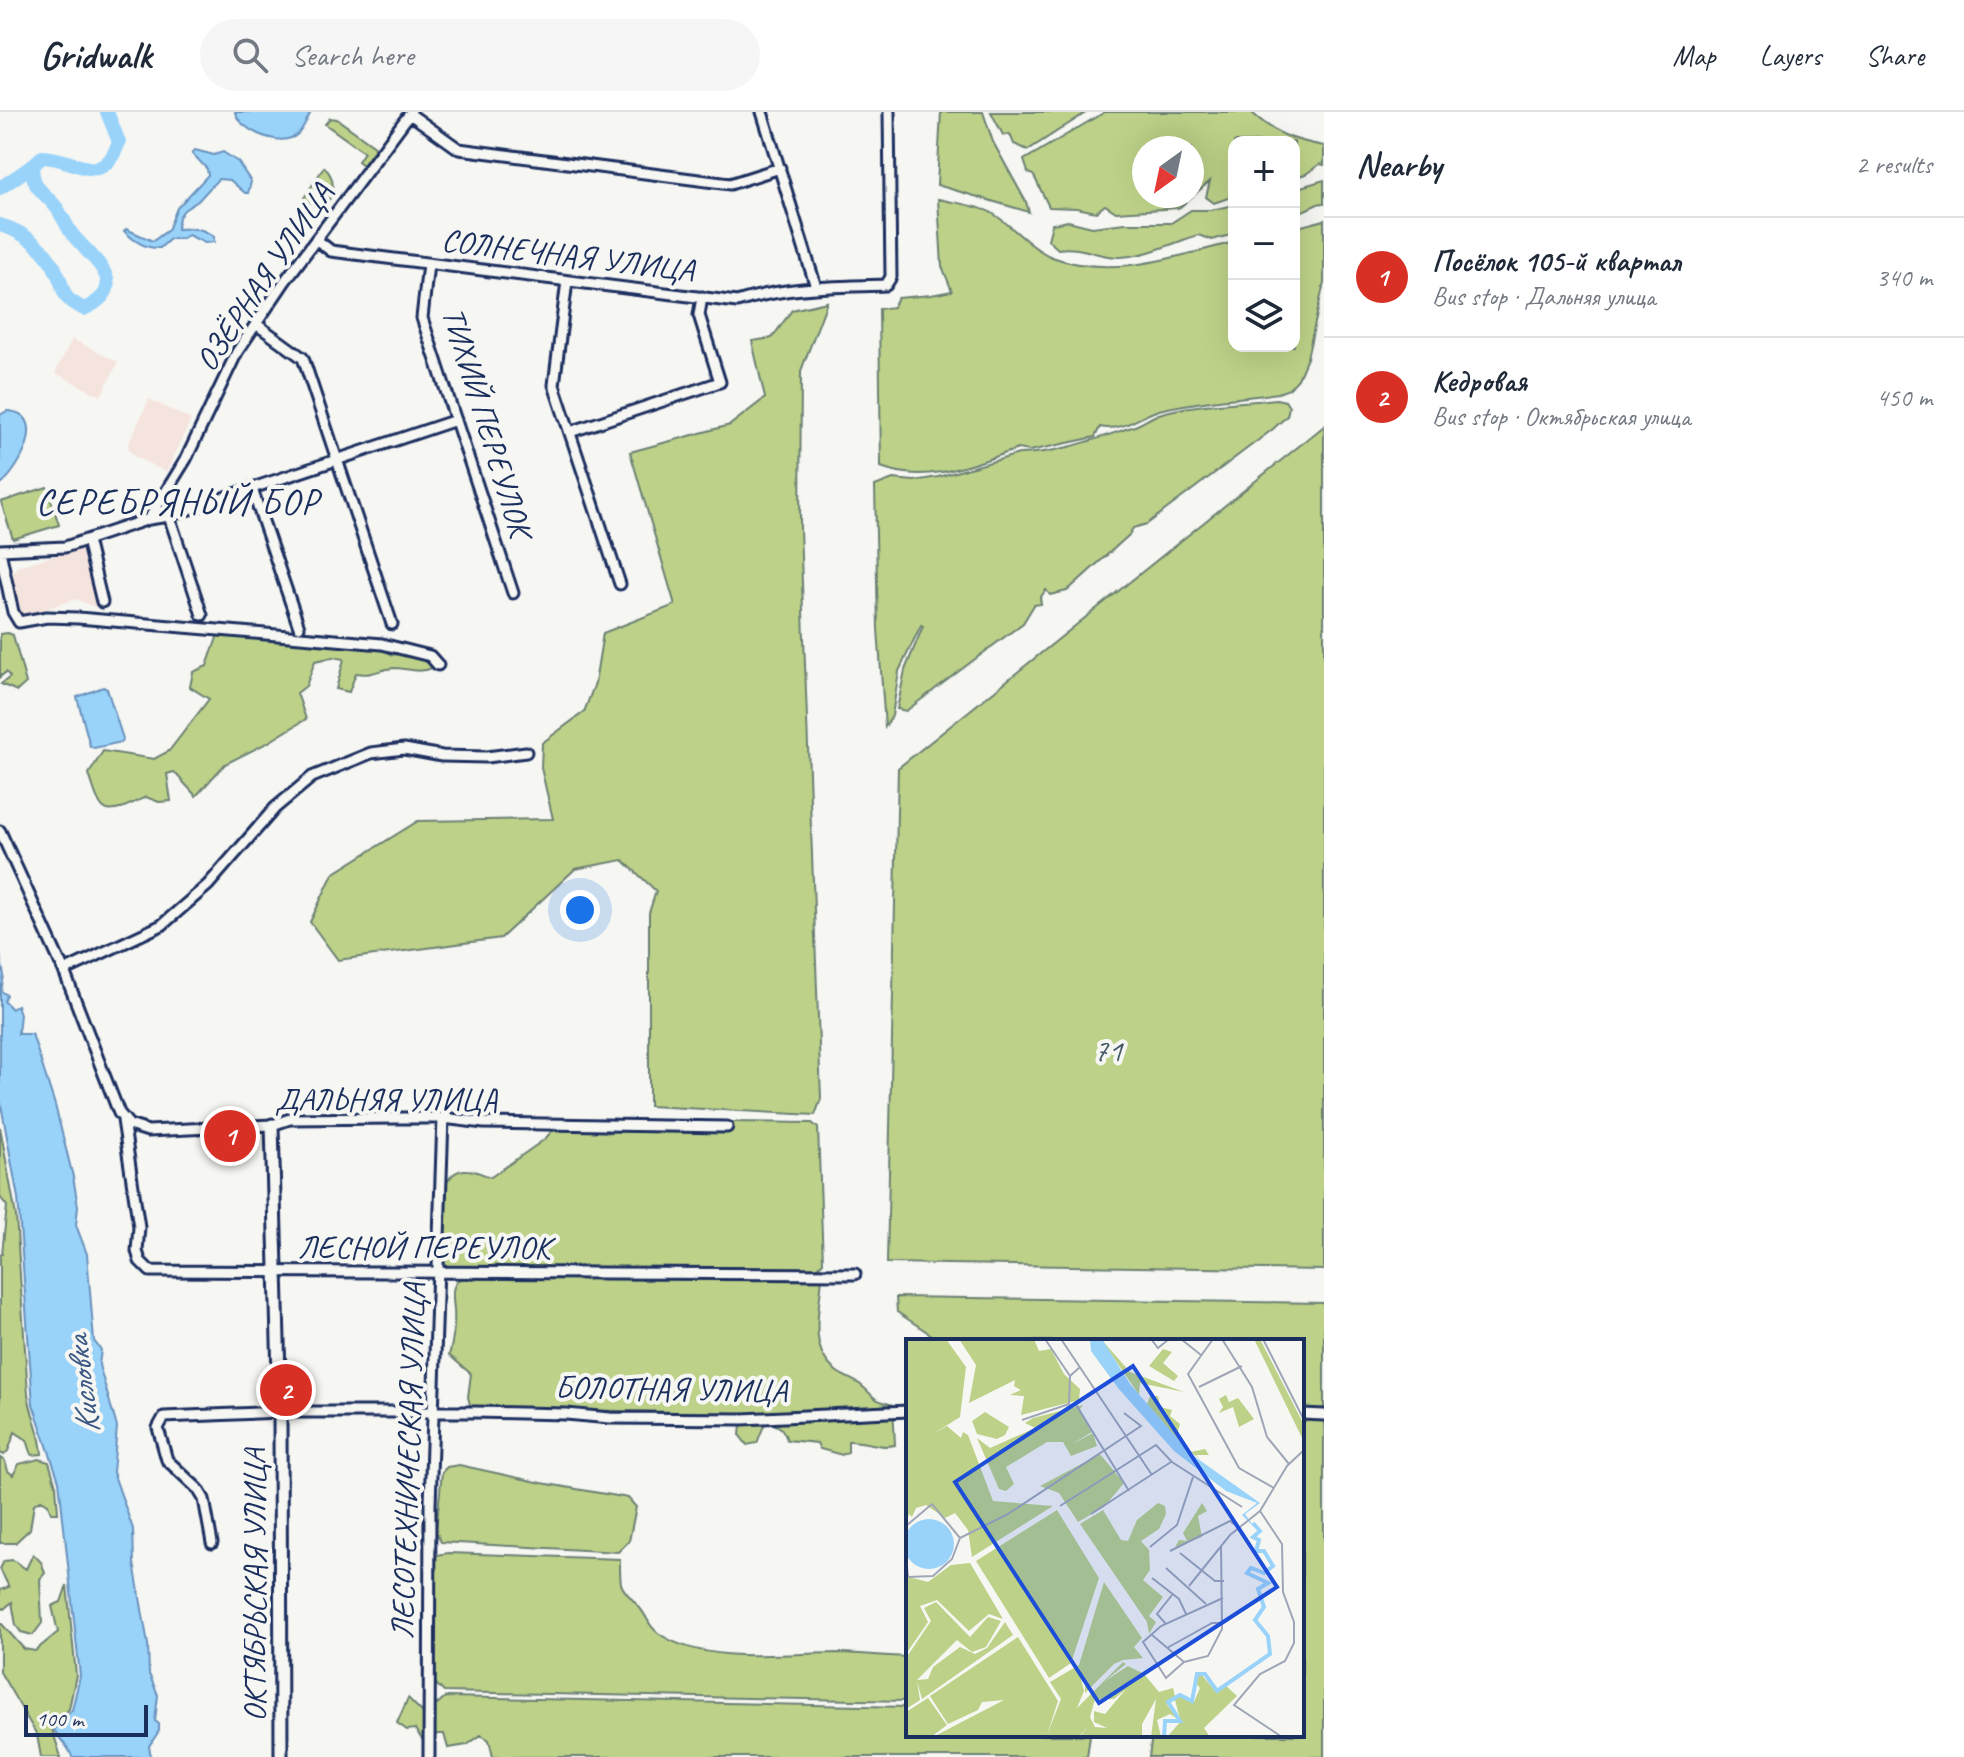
<!DOCTYPE html>
<html lang="en">
<head>
<meta charset="utf-8">
<style>
  body { margin:0; font-family:Caveat,sans-serif; background:#f6f6f7; color:#1f2937 }
  .controls { position:absolute; right:24px; top:24px; display:grid; overflow:hidden; border-radius:16px; box-shadow:0 8px 32px #0002 }
  .controls button { width:72px; height:72px; display:grid; place-items:center; padding:0; border:0; border-bottom:2px solid #e0e1e3; background:#fff; color:#1f2937; font:40px sans-serif }
  .compass { position:absolute; left:1132px; top:24px; width:72px; height:72px; border-radius:50%; background:#fff; box-shadow:0 8px 32px #0002; rotate:213deg }
  .scale { position:absolute; left:24px; bottom:20px; width:124px; box-sizing:border-box; padding-left:8px; border:4px solid #1b2f5e; border-top:0; font-size:22px; line-height:28px; white-space:nowrap; color:#1b2f5e; -webkit-text-stroke:6px #f6f6f2; paint-order:stroke }
  .you { position:absolute; left:580px; top:798px; width:28px; height:28px; margin:-20px; border:6px solid #fff; border-radius:50%; background:#1a73e8; box-shadow:0 0 0 12px #1a73e833 }
  .badge { display:grid; place-items:center; width:52px; height:52px; border-radius:50%; background:#d93025; color:#fff; font-size:26px; font-weight:700 }
  .pin { position:absolute; translate:-50% -50%; border:4px solid #fff; box-shadow:0 2px 8px #0006 }
  .list { margin:0; padding:0; list-style:none }
  h2 { display:flex; justify-content:space-between; align-items:center; height:104px; margin:0; padding:0 32px; font-size:34px }
  h2 small { font-size:26px; font-weight:400; color:#747a83 }
  .list li { display:grid; grid-template-columns:52px 1fr auto; gap:24px; align-items:center; box-sizing:border-box; height:120px; padding:0 32px; border-top:2px solid #e0e1e3 }
  .list b { display:block; font-size:30px; white-space:nowrap }
  .list p { margin:0; font-size:26px; white-space:nowrap; color:#747a83 }
  .list em { font-size:26px; font-style:normal; color:#747a83 }
  .icon { flex:none; width:44px; height:44px; fill:none; stroke:currentColor; stroke-width:2; stroke-linecap:round; stroke-linejoin:round }
  .map { position:relative; flex:none; width:1324px; height:1645px; overflow:hidden }
  header { display:flex; align-items:center; gap:48px; box-sizing:border-box; height:112px; padding:0 40px; background:#fff; border-bottom:2px solid #e0e1e3 }
  header strong { font-size:38px }
  nav { display:flex; gap:44px; margin-inline-start:auto; font-size:28px }
  .search { width:560px; height:72px; background:#f6f6f7; display:flex; align-items:center; gap:20px; box-sizing:border-box; padding:0 28px; border-radius:44px; color:#747a83; font-size:30px }
  main { display:flex }
  aside { flex:1; background:#fff }
  .map>svg:first-child { display:block }
  .built { fill:#f5e4dd }
  .green { fill:#bdd288; stroke:#6c8073; stroke-width:2; fill-rule:evenodd }
  .water { fill:#9ad3fa; stroke:#6791bc; stroke-width:2 }
  .lines { fill:none; stroke-linecap:round; stroke-linejoin:round }
  .river { stroke:#9ad3fa; stroke-width:14 }
  .minor-casing { stroke:#1b2f5e; stroke-width:15 }
  .tertiary-casing { stroke:#1b2f5e; stroke-width:17 }
  .minor { stroke:#f6f6f2; stroke-width:9 }
  .tertiary { stroke:#f6f6f2; stroke-width:11 }
  .labels { text-anchor:middle; dominant-baseline:central; stroke-width:8; stroke-linejoin:round; paint-order:stroke }
  .street-label { font-size:32px; fill:#1b2f5e; stroke:#f6f6f2 }
  .park-label { font-size:32px; fill:#445868; stroke:#f6f6f2 }
  .water-label { font-size:34px; font-style:italic; fill:#3b5885; stroke:#f6f6f2 }
  .quarter-label { font-size:36px; letter-spacing:2px; fill:#1b2f5e; stroke:#f6f6f2 }
  .inset-river { fill:none; stroke:#9ad3fa; stroke-width:4 }
  .inset-road { fill:none; stroke:#9ea6b7; stroke-width:2 }
  .view { fill:#1d4ed8; fill-opacity:0.15; stroke:#1d4ed8; stroke-width:4 }
  .inset-edge { fill:none; stroke:#1b2f5e; stroke-width:4 }
</style>
</head>
<body>
<header>
<strong>Gridwalk</strong>
<div class="search"><svg class="icon" aria-label="search" viewBox="0 0 24 24"><circle cx="10" cy="10" r="6"/><path d="M15 15l6 6"/></svg>Search here</div>
<nav><a>Map</a><a>Layers</a><a>Share</a></nav>
</header>
<main>
<div class="map">
<svg width="1324" height="1645" viewBox="0 0 1324 1645">
  <rect width="100%" height="100%" fill="#f6f6f2"/>
  <filter id="ink" filterUnits="userSpaceOnUse"><feTurbulence type="fractalNoise" baseFrequency=".0125" numOctaves="2"/><feDisplacementMap in="SourceGraphic" scale="16" xChannelSelector="R" yChannelSelector="G"/><feConvolveMatrix kernelMatrix="1 2 1 2 8 2 1 2 1" color-interpolation-filters="sRGB"/></filter>
  <g filter="url(#ink)">
    <path class="built" d="M72,227L118,250L101,284L55,261Z
      M149,287L191,308L166,360L136,345L130,340L128,333Z
      M80,421L100,497L75,487L22,505L15,484L12,464L14,459L18,454L68,440L64,427Z"/>
    <path class="green" d="M941,0H983L993,30L1026,90L1029,100L937,73Z
      M991,0H1087L1028,38L1014,32L1010,22L1003,23Z
      M1105,0H1251C1275,22 1292,28 1324,34V53L1320,52L1306,62L1294,65V30H1234V84L1214,91L1206,85L1210,69L1179,96L1116,100L1105,93L1096,100L1077,96L1049,95L1034,64L1028,60L1024,48ZM1144,36H1192V84H1144Z
      M330,6L337,7L376,35L363,53L358,49L364,40L325,12Z
      M324,55C338,68 334,86 321,97L304,86Z
      M1324,68V92L1320,91L1294,103V77Z
      M938,87C955,91 977,93 992,101C1012,113 1030,136 1052,145C1111,167 1176,145 1234,130V234H1294V116L1324,108V171L1307,246L1298,267L1289,277L1278,281C1239,287 1197,288 1159,298C1139,304 1123,320 1100,315L1095,325L1030,339L1018,337C972,352 928,373 881,355L879,197L893,195L898,186L931,183L952,179L942,154Z
      M1234,93V122L1212,128L1198,123C1173,131 1146,144 1120,145C1097,145 1080,133 1058,137L1048,128L1052,112L1068,109L1092,115L1125,111H1171L1191,98H1211Z
      M827,190L801,259L800,417L821,987L815,1003L649,994V801L656,779L623,748L575,757L501,826L338,848L310,810L333,762L418,709L553,707L541,656L542,631L584,600L595,571L603,521L675,493L630,340L730,313L765,286L752,229L772,226L792,198Z
      M1276,287L1285,289L1289,295L1287,304L1273,317L1147,412L1133,416L1129,423L1067,479L1050,483L1046,478L1040,486L1041,492L1034,493L1023,511L906,599L897,597L905,558L923,514L921,513L899,559L892,604L885,615L878,517L875,374L893,367L914,369L938,365L1019,342C1057,342 1096,327 1132,315C1142,312 1150,305 1159,302C1196,290 1238,292 1276,287Z
      M1324,314V1158L887,1151L898,656Z
      M47,375L59,413L13,427L1,390Z
      M219,520L380,536L393,543L398,541L399,537L415,542V546L431,551L432,556C419,562 406,556 394,556C378,557 374,564 356,561L349,580L336,577L344,547L333,545L315,549L306,574L297,581L306,607L269,630L225,652L196,684L174,660L167,662L171,689L159,690L146,685C104,705 103,707 89,662L103,639L154,647L169,639L209,587L190,575L193,560L207,554Z
      M8,521L13,523L26,571L17,579L1,572L10,565L6,560L0,565V522Z
      M631,1009L812,1011L818,1016L823,1150L815,1158L445,1156L436,1145C438,1123 435,1055 467,1058C475,1058 484,1063 491,1065L545,1027L557,1013L587,1011L608,1021Z
      M0,1015L16,1104L28,1282C31,1303 41,1321 42,1342L32,1343L27,1328L15,1320L8,1339L4,1343L0,1341V1143L2,1142L7,1094L0,1085Z
      M464,1164L822,1165C820,1196 807,1237 836,1259C844,1265 855,1268 862,1274C877,1287 871,1287 893,1293L895,1333C879,1337 865,1328 848,1329V1340L842,1343L820,1337L817,1331L787,1328C783,1315 778,1312 765,1311L757,1331L747,1333L740,1324L741,1311L724,1301L471,1296L468,1285L471,1262L449,1243C453,1231 455,1211 454,1198C453,1183 449,1173 464,1164Z
      M896,1185L1324,1191V1645H1149L1152,1623H1302V1229H941L897,1200Z
      M0,1345L5,1349L8,1359L13,1363L19,1352L39,1347L49,1350L56,1374L58,1401H51L48,1392L41,1388L34,1392L30,1417L15,1431H0Z
      M459,1353L542,1371L628,1386L636,1395L629,1429L618,1440L441,1430L436,1419L442,1360L447,1355Z
      M448,1441L620,1447C620,1479 619,1472 639,1495C648,1505 648,1515 661,1523C708,1553 787,1541 841,1541C863,1542 886,1544 908,1545V1589L444,1580L431,1567V1531L423,1525V1504L432,1497L433,1451L437,1443Z
      M33,1442L41,1450L45,1461L40,1467L42,1511L33,1523L21,1520L16,1513L12,1490L4,1497L0,1494V1478L9,1475L0,1457L4,1449L13,1448L26,1457Z
      M67,1473L76,1563L69,1597L52,1617L61,1645H41L37,1623L0,1560V1510L24,1537L35,1539L58,1520L52,1494L61,1490Z
      M445,1585L908,1595V1623H1090L1087,1645H493L489,1628L481,1623L467,1633L448,1636L444,1622H437L425,1632L415,1617L407,1618L397,1611L408,1586L425,1603Z"/>
    <path class="water" d="M235,0H311C306,9 301,23 291,26C274,33 239,17 235,0Z
      M195,38L214,43L223,40L238,50L251,70L248,81H245L230,68L218,67L198,89L184,98L179,105L177,117C192,116 202,115 214,125V130L205,131L188,123L182,127H170L160,136C146,137 134,129 124,119L126,117L153,129L168,118L177,96L208,63L207,57L192,41Z
      M7,299C51,301 19,359 0,373V303Z
      M103,575L107,577L123,627L122,630L94,636L90,634L77,585Z
      M0,842L4,864L1,879L7,883L4,889L12,897L17,893L20,902L18,922H32L55,993L73,1065L78,1094L76,1113L87,1142L94,1229L101,1238L99,1253L117,1315L113,1360L133,1417L134,1451L148,1532L149,1562L158,1583L155,1609L159,1612V1619L149,1634L151,1645H72C69,1633 59,1629 54,1617L72,1598L80,1564L59,1369L33,1292L18,1086L0,987Z"/>
    <g class="lines">
      <path class="river" d="M0,76L32,54
        M0,113C25,120 48,138 58,163C67,184 60,184 84,197C134,174 92,147 72,122C66,113 62,103 56,95C43,78 33,79 32,54L42,45C77,45 101,79 119,30L107,0"/>
      <g class="minor-casing">
        <path id="minor" d="M762,0L816,175
          M410,2L459,37L730,72L780,56
          M317,128L331,139L737,190C786,174 836,175 886,173L891,165L889,0
          M428,152L422,206L513,481
          M567,169L554,273L620,472
          M256,212L303,246L392,512
          M570,320L720,270L699,203L702,185
          M252,377L299,515
          M169,404L202,503
          M149,407L186,347L237,240L285,169L411,0
          M87,428L102,490
          M0,438L65,435L149,407L169,404L456,308
          M0,439L13,500L19,510L47,505L78,506L382,532L430,544L438,553
          M0,719L64,859L119,1001L129,1013L148,1019L272,1013L290,1007L397,1006H443L484,1011L727,1015
          M64,859L162,813L208,773L275,696L312,665L371,641L404,637L442,644L487,645L526,640
          M123,1008L139,1115L137,1139L140,1149L150,1159L855,1162
          M1302,1302L1324,1303
          M212,1431L204,1387L198,1377L167,1348L158,1316L164,1305L280,1300H476L566,1302L610,1306L743,1307L908,1299
          M429,1645L430,1393L443,1006"/>
      </g>
      <g class="tertiary-casing">
        <path id="tertiary" d="M272,1013L280,1300L281,1645"/>
      </g>
      <use href="#minor" class="minor"/>
      <use href="#tertiary" class="tertiary"/>
    </g>
  </g>
  <g class="labels">
    <g class="street-label">
      <text transform="translate(568 143) rotate(7)">СОЛНЕЧНАЯ УЛИЦА</text>
      <text transform="translate(264 165) rotate(-56)">ОЗЁРНАЯ УЛИЦА</text>
      <text transform="translate(487 310) rotate(73)">ТИХИЙ ПЕРЕУЛОК</text>
      <text x="386" y="987">ДАЛЬНЯЯ УЛИЦА</text>
      <text x="424" y="1135">ЛЕСНОЙ ПЕРЕУЛОК</text>
      <text transform="translate(671 1277) rotate(1)">БОЛОТНАЯ УЛИЦА</text>
      <text transform="translate(408 1349) rotate(-88)">ЛЕСОТЕХНИЧЕСКАЯ УЛИЦА</text>
      <text transform="translate(254 1473) rotate(-90)">ОКТЯБРЬСКАЯ УЛИЦА</text>
    </g>
    <g class="park-label">
      <text x="1108" y="938">71</text>
    </g>
    <g class="water-label">
      <text transform="translate(82 1273) rotate(-97)">Кисловка</text>
    </g>
    <g class="quarter-label">
      <text x="178" y="390">СЕРЕБРЯНЫЙ БОР</text>
    </g>
  </g>
  <g transform="translate(906 1227)">
    <rect width="398" height="398" fill="#f6f6f2"/>
    <path d="M0,0H40L60,28L54,78L27,95L41,87L55,99L57,93L62,96L87,162L147,167L66,218L62,191L49,174L39,179L20,166L10,169L6,178L3,175L0,184ZM53,0H128L133,12L145,10L158,35L174,50L173,61L115,76L118,57L104,56L115,51L108,47L109,41L63,64L70,26ZM195,0L224,33L278,53L234,44L233,56ZM348,0L355,2L398,86V103ZM257,10L266,13L257,24L272,37L268,42L243,27ZM320,56L323,63L332,59L348,80L333,88L327,68L313,74L317,68L313,60ZM244,57H252L254,68L266,71L264,77L274,85L271,95L285,113L299,110L303,116H290L294,120L279,109L241,65ZM177,66L174,70L186,93L166,105L187,94L191,107L165,117L157,103H141L100,128L108,145L100,152L93,150L71,99L84,109L129,89L119,84L127,79ZM79,73L103,88L99,96L91,100L71,95L66,82ZM194,115L218,144L198,168L172,183L153,154L134,147ZM252,164L259,167L260,175L253,190L235,202L243,211L244,231L237,241L257,258L243,277L250,283L243,295L241,283L174,185L197,171L215,201L222,202L231,181ZM296,164L301,172L292,177L296,198L269,208L273,201L281,202L277,194ZM151,171L193,239L165,324L143,339L70,222ZM0,223L3,238L22,243L45,226L64,224L97,280L83,275L63,292L31,261L14,267L22,283L0,315ZM198,243L236,299L228,308L237,319L217,321L208,325L179,354V344L172,327L178,352L171,369L217,323L220,325L199,342L222,327L238,335L253,353L267,349L269,357L261,366L274,380L269,361L274,357L288,363L294,349L288,342L295,335L310,353L318,345L331,357L298,389L304,398H261L275,382L264,375L251,381L255,398H245L250,360L236,385V398H174L182,387L173,398H27L98,361L76,363L72,371L42,385L24,357L112,298L152,362L141,396L155,360L144,343L173,326ZM220,350L199,375L188,372V383L201,389L189,388L184,378L189,360H208ZM30,263L64,298L82,278L95,282L80,308L66,313L51,301L11,341L22,340L27,328L54,308L69,315L81,309L99,283L107,296L16,360L11,342L14,361L0,370V319L25,282L18,269ZM22,359L41,386L25,398H0V373Z" fill="#bdd288" fill-rule="evenodd"/>
    <path d="M184,0H196L224,45L285,115L354,164L339,175L349,189L336,176L351,164L320,152L268,112L212,49L185,12ZM-2 205a25 25 0 1 1 50 0a25 25 0 1 1-50 0Z" fill="#9ad3fa"/>
    <path class="inset-river" d="M258,398L259,382H274L262,363L274,356L286,362L291,335H299L311,352L364,315L362,297L349,281L358,268L352,250L362,244L341,234L345,229L358,234L367,227L358,212H350L353,201L347,198L354,192L347,184"/>
    <path class="inset-road" d="M139,0L164,37M155,0L246,136M245,0L252,9L263,0M275,0L295,16M307,0L282,35L333,129L368,149M316,0L346,48L361,98L383,125M357,0L398,81M293,48L336,27M169,64L223,152M116,81L163,65L164,37L174,28M154,167L250,106L266,123L336,168M354,172L376,205L377,253L388,283V304L379,322L354,335L328,366L376,398M185,175L265,123M0,187L26,165M54,199L102,175L235,87L218,74M244,208L271,186L287,138M264,212L324,182L333,189M274,214L309,242H318M0,218L2,238L27,237L46,220L54,199L26,165M260,229L300,265M246,239L273,260L280,275M283,247L324,196L354,172L381,127L398,111M260,285L251,275L266,256M246,296L278,323M261,309L306,284H316M278,323L260,339L237,303L255,287L317,259M278,323L302,317L316,290L315,207"/>
    <path class="view" d="M227,27L371,248L193,364L49,143Z"/>
    <rect width="398" height="398" class="inset-edge"/>
  </g>
</svg>
<div class="controls">
<button>+</button>
<button>−</button>
<button><svg class="icon" aria-label="layers" viewBox="0 0 24 24"><path d="M12 4l9 5-9 5-9-5zM3 14l9 5 9-5"/></svg></button>
</div>
<svg class="compass" viewBox="-18 -18 36 36"><path d="M0-13l5 13h-10z" fill="#e53935"/><path d="M0 13l5-13h-10z" fill="#747a83"/></svg>
<div class="scale">100 m</div>
<div class="you"></div>
<div class="pin badge" style="left:230px;top:1024px">1</div>
<div class="pin badge" style="left:286px;top:1278px">2</div>
</div>
<aside>
<h2>Nearby<small>2 results</small></h2>
<ul class="list">
<li><span class="badge">1</span><div><b>Посёлок 105-й квартал</b><p>Bus stop · Дальняя улица</p></div><em>340 m</em></li>
<li><span class="badge">2</span><div><b>Кедровая</b><p>Bus stop · Октябрьская улица</p></div><em>450 m</em></li>
</ul>
</aside>
</main>
</body>
</html>
